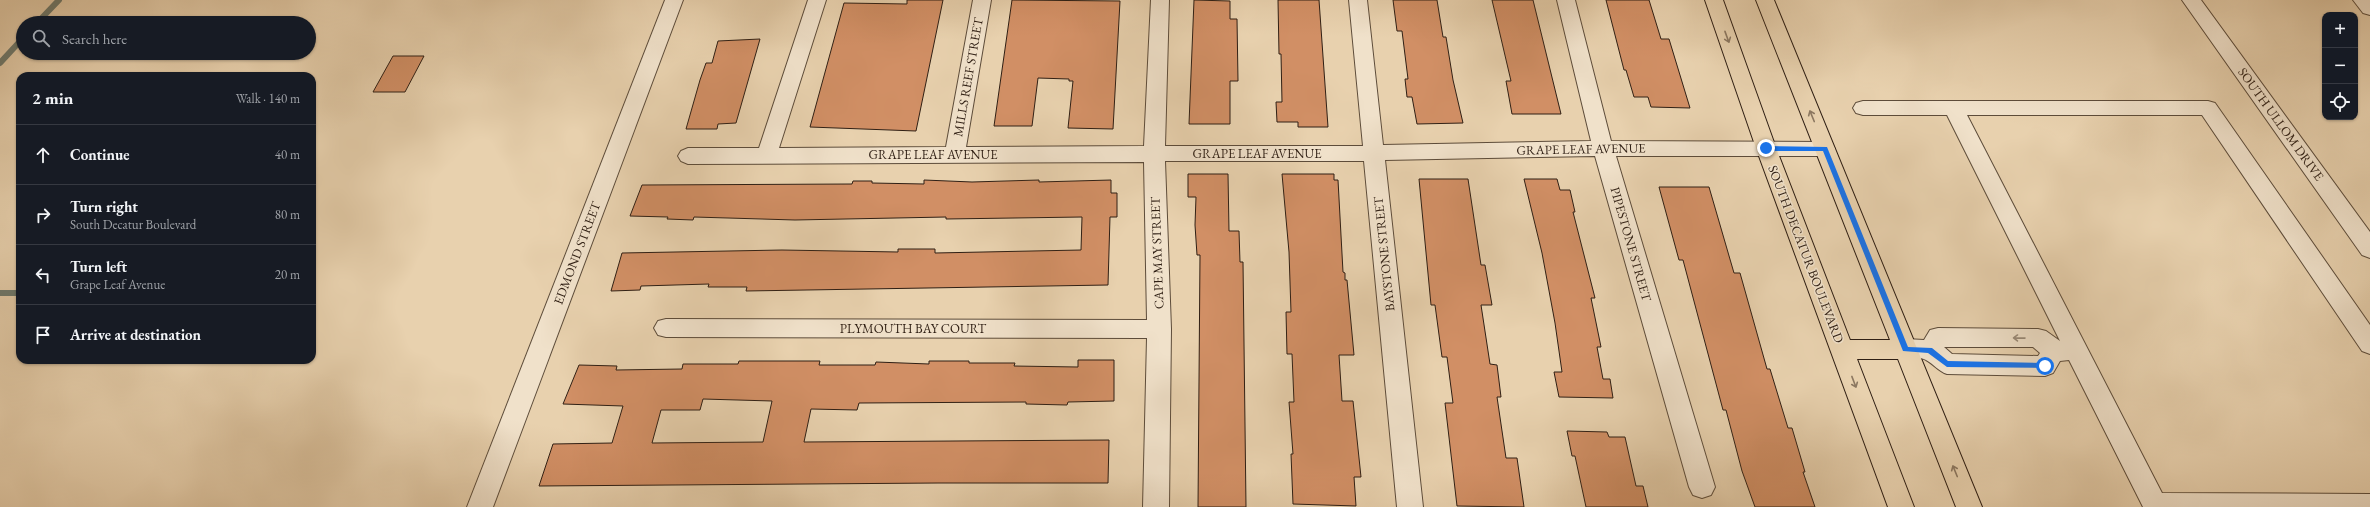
<!DOCTYPE html>
<html lang="en">
<head>
<meta charset="utf-8">
<style>
  body { margin:0; font-family:"EB Garamond",serif; background:#20242c; color:#f1f3f6 }
  .controls { position:absolute; right:12px; top:12px; display:grid; overflow:hidden; border-radius:8px; box-shadow:0 1px 3px #0004 }
  .controls button { width:36px; height:36px; display:grid; place-items:center; padding:0; border:0; border-bottom:1px solid #363941; background:#171b24; color:#f1f3f6; font:20px sans-serif }
  .stop { position:absolute; width:12px; height:12px; margin:-9px; border:3px solid #1a73e8; border-radius:50%; background:#fff }
  .stop.end { background:#1a73e8; border-color:#fff; box-shadow:0 1px 4px #0008 }
  .list { margin:0; padding:0; list-style:none }
  h2 { display:flex; justify-content:space-between; align-items:center; height:52px; margin:0; padding:0 16px; font-size:17px }
  h2 small { font-size:13px; font-weight:400; color:#9ea1a6 }
  .list li { display:grid; grid-template-columns:26px 1fr auto; gap:12px; align-items:center; box-sizing:border-box; height:60px; padding:0 16px; border-top:1px solid #363941 }
  .list b { display:block; font-size:15px; white-space:nowrap }
  .list p { margin:0; font-size:13px; white-space:nowrap; color:#9ea1a6 }
  .list em { font-size:13px; font-style:normal; color:#9ea1a6 }
  .icon { flex:none; width:22px; height:22px; fill:none; stroke:currentColor; stroke-width:2; stroke-linecap:round; stroke-linejoin:round }
  .map { position:relative; flex:none; width:2370px; height:507px; overflow:hidden }
  .search { position:absolute; background:#171b24; box-shadow:0 1px 3px #0004; left:16px; top:16px; width:300px; height:44px; display:flex; align-items:center; gap:10px; box-sizing:border-box; padding:0 14px; border-radius:22px; color:#9ea1a6; font-size:15px }
  .panel { position:absolute; background:#171b24; box-shadow:0 1px 3px #0004; left:16px; top:72px; width:300px; height:292px; border-radius:12px }
  .map>svg:first-child { display:block }
  .lines { fill:none; stroke-linecap:round; stroke-linejoin:round }
  .stream { stroke:#6d7a6f; stroke-width:6 }
  .building { fill:#d18f65; stroke:#2f1f14; fill-rule:evenodd }
  .minor-casing { stroke:#5d4c3a; stroke-width:2 }
  .tertiary-casing { stroke:#5d4c3a; stroke-width:2 }
  .primary-casing { stroke:#2f1f14; stroke-width:2 }
  .minor { fill:#f0e1ca; fill-rule:evenodd }
  .tertiary { fill:#f0e1ca; fill-rule:evenodd }
  .primary { fill:#e8d1ae; fill-rule:evenodd }
  .oneway { stroke:#8c7861 }
  .oneway2 { stroke:#998a78 }
  .route { fill:#1a73e8 }
  .labels { text-anchor:middle; dominant-baseline:central; stroke-width:3; stroke-linejoin:round; paint-order:stroke }
  .street-label { font-size:13px; fill:#2f1f14; stroke:#f0e1ca }
</style>
</head>
<body>
<div class="map">
<svg width="2370" height="507" viewBox="0 0 2370 507">
  <rect width="100%" height="100%" fill="#e8d1ae"/>
  <filter id="stains"><feTurbulence type="fractalNoise" baseFrequency=".005" numOctaves="4"/><feColorMatrix values="0 0 0 0 .2 0 0 0 0 .09 0 0 0 0 .02 0 0 0 .5 -.17"/></filter>
  <radialGradient id="worn" r=".72"><stop offset=".6" stop-color="#630" stop-opacity="0"/><stop offset="1" stop-color="#630" stop-opacity=".3"/></radialGradient>
  <g class="lines">
    <path class="stream" d="M37,23L59,0
      M0,63L23,38
      M0,293H20"/>
  </g>
  <path class="building" d="M907,0H943L916,131L810,127L844,3L907,4Z
    M1012,0L1120,1L1113,129L1068,128L1073,81H1069V79L1038,78L1032,126H994Z
    M1194,0L1230,1V19H1237L1238,81H1230V124H1189Z
    M1278,0H1319L1328,127H1298V122H1277L1276,102H1282L1281,54H1279Z
    M1393,0H1437L1443,37H1446L1453,80L1463,123L1417,124L1412,97H1407L1405,79H1408L1402,31H1397Z
    M1492,0H1533L1561,114H1512L1506,81H1511Z
    M1606,0H1649L1661,39H1669L1690,108L1651,107L1648,97H1634L1626,70H1624Z
    M760,39L736,123L718,124L717,129H686L700,80L706,63H712L718,41Z
    M393,56H424L405,92H373Z
    M1188,174H1228L1229,231H1239L1240,262H1243L1246,507H1198L1200,255H1197L1195,225L1196,197H1188Z
    M1282,174H1334V180H1338L1343,272L1345,273V280H1347L1354,355H1339L1342,401H1353L1361,477H1354L1356,506L1293,504L1291,454H1293L1289,402H1294L1292,354H1287L1286,312H1291L1289,252Z
    M1419,179H1468L1481,265H1485L1492,305H1481L1490,364L1497,365L1501,397H1497L1506,458H1517L1524,507L1457,506L1445,403H1453L1447,357H1442L1435,305H1431Z
    M1524,179H1557L1560,190H1570L1575,212H1573L1595,298H1591L1601,347H1597L1603,379H1610L1613,398L1559,397L1554,372H1562L1555,323L1542,253Z
    M924,180L972,182L1039,180V182L1111,180V193H1117V217H1110L1108,285L746,291L747,287H708L709,284L641,286L640,290L611,291L622,253L782,250L898,252V249H935V253L1081,250L1082,217L946,219V217L795,220L694,217L693,220L667,219L668,217L630,216L642,185L852,184L853,181H872V183L924,184Z
    M1659,187H1709L1734,273H1740L1767,369H1770L1788,428H1792L1805,472H1803L1815,507H1755L1742,471L1726,410H1723L1683,260H1679Z
    M1078,360H1114V401L1068,402L1067,405L1026,404V402L859,403L857,410L811,409L804,442L1109,440L1108,483H938L539,486L553,444L612,443L623,406L563,404L579,365L617,366L616,370L682,369L683,364H738L739,361H820L819,365H875L876,362L929,364V361H969V363H1015L1014,366L1078,367ZM703,399L772,401L763,442L652,443L661,410H700Z
    M1567,431L1607,432L1609,437H1625L1636,486H1643L1648,507H1586L1575,456H1572Z"/>
  <g class="lines">
    <g class="minor-casing">
      <path id="minor" d="M808,0H826L779,148L946,147L973,0H991L966,147L1144,146L1151,0H1169L1165,146H1363L1349,0H1367L1383,145L1591,141L1557,0H1575L1611,141L1825,142L1832,144L1835,149L1832,154L1825,156H1616L1715,487L1711,495L1702,498L1693,495L1689,487L1595,156L1385,160L1423,507H1397L1364,161H1165L1171,329L1169,507H1143L1147,338L666,337L658,335L654,328L658,321L666,319L1147,320L1144,162L688,164L681,161L678,156L681,151L688,148H759Z
        M2182,0H2201L2370,232V258L2362,255Z
        M2353,0H2370V15L2363,13Z
        M1863,101H2208L2215,103L2370,325V354L2362,351L2202,115H1967L2162,493L2370,494V507H2143L2069,360L2060,361L2053,373L2045,376L1947,374C1938,371 1934,364 1926,360C1919,356 1906,359 1898,356L1894,349L1898,342L1906,339L1924,340L1930,330L1938,328L2038,329L2046,331L2060,341L1947,115H1863L1856,113L1853,108L1856,103ZM1944,347H2033L2040,353L2038,356L1952,354Z"/>
    </g>
    <g class="tertiary-casing">
      <path id="tertiary" d="M665,0H683L493,507H467Z"/>
    </g>
    <g class="primary-casing">
      <path id="primary" d="M1705,0H1723L1776,148L1850,340H1890L1756,0H1774L1982,507H1956L1898,359H1857L1914,507H1888L1756,148Z"/>
    </g>
    <use href="#minor" class="minor"/>
    <use href="#tertiary" class="tertiary"/>
    <use href="#primary" class="primary"/>
  </g>
  <defs><path id="oneway-shaft" d="M-6 0H5M1.5-3L5.5 0L1.5 3" fill="none" stroke-width="1.6" stroke-linecap="round" stroke-linejoin="round"/></defs>
  <g class="oneway">
    <use href="#oneway-shaft" transform="translate(1727 37) rotate(70)"/>
    <use href="#oneway-shaft" transform="translate(1812 116) rotate(-112)"/>
    <use href="#oneway-shaft" transform="translate(1854 382) rotate(69)"/>
    <use href="#oneway-shaft" transform="translate(1955 471) rotate(-112)"/>
  </g>
  <use class="oneway2" href="#oneway-shaft" transform="translate(2019 338) rotate(-179)"/>
  <path class="route" d="M1766,146L1827,147L1908,347L1932,348L1948,361L2045,363L2048,366L2047,368L1947,367L1928,353L1903,351L1823,151H1766L1763,148Z"/>
  <g class="labels">
    <g class="street-label">
      <text transform="translate(968 77) rotate(-80)">MILLS REEF STREET</text>
      <text transform="translate(2281 124) rotate(54)">SOUTH ULLOM DRIVE</text>
      <text transform="translate(1581 149) rotate(-1)">GRAPE LEAF AVENUE</text>
      <text x="1257" y="153">GRAPE LEAF AVENUE</text>
      <text x="933" y="154">GRAPE LEAF AVENUE</text>
      <text transform="translate(1631 244) rotate(74)">PIPESTONE STREET</text>
      <text transform="translate(577 253) rotate(-69)">EDMOND STREET</text>
      <text transform="translate(1157 253) rotate(-92)">CAPE MAY STREET</text>
      <text transform="translate(1384 254) rotate(-96)">BAYSTONE STREET</text>
      <text transform="translate(1806 254) rotate(69)">SOUTH DECATUR BOULEVARD</text>
      <text x="913" y="328">PLYMOUTH BAY COURT</text>
    </g>
  </g>
  <rect width="100%" height="100%" filter="url(#stains)"/>
  <rect width="100%" height="100%" fill="url(#worn)"/>
</svg>
<div class="controls">
<button>+</button>
<button>−</button>
<button><svg class="icon" aria-label="locate" viewBox="0 0 24 24"><circle cx="12" cy="12" r="6"/><path d="M12 2v4M12 18v4M2 12h4M18 12h4"/></svg></button>
</div>
<div class="stop" style="left:2045px;top:366px"></div>
<div class="stop end" style="left:1766px;top:148px"></div>
<div class="search"><svg class="icon" aria-label="search" viewBox="0 0 24 24"><circle cx="10" cy="10" r="6"/><path d="M15 15l6 6"/></svg>Search here</div>
<section class="panel">
<h2>2 min<small>Walk · 140 m</small></h2>
<ul class="list">
<li><svg class="icon" aria-label="ahead" viewBox="0 0 24 24"><path d="M12 20V5M6 11l6-6 6 6"/></svg><div><b>Continue</b></div><em>40 m</em></li>
<li><svg class="icon" aria-label="right" viewBox="0 0 24 24"><path d="M7 20v-9h11M14 6l5 5-5 5"/></svg><div><b>Turn right</b><p>South Decatur Boulevard</p></div><em>80 m</em></li>
<li><svg class="icon" aria-label="left" viewBox="0 0 24 24"><path d="M17 20v-9H6M10 6l-5 5 5 5"/></svg><div><b>Turn left</b><p>Grape Leaf Avenue</p></div><em>20 m</em></li>
<li><svg class="icon" aria-label="arrive" viewBox="0 0 24 24"><path d="M6 21V4h12l-3 4 3 4H6"/></svg><div><b>Arrive at destination</b></div></li>
</ul>
</section>
</div>
</body>
</html>
